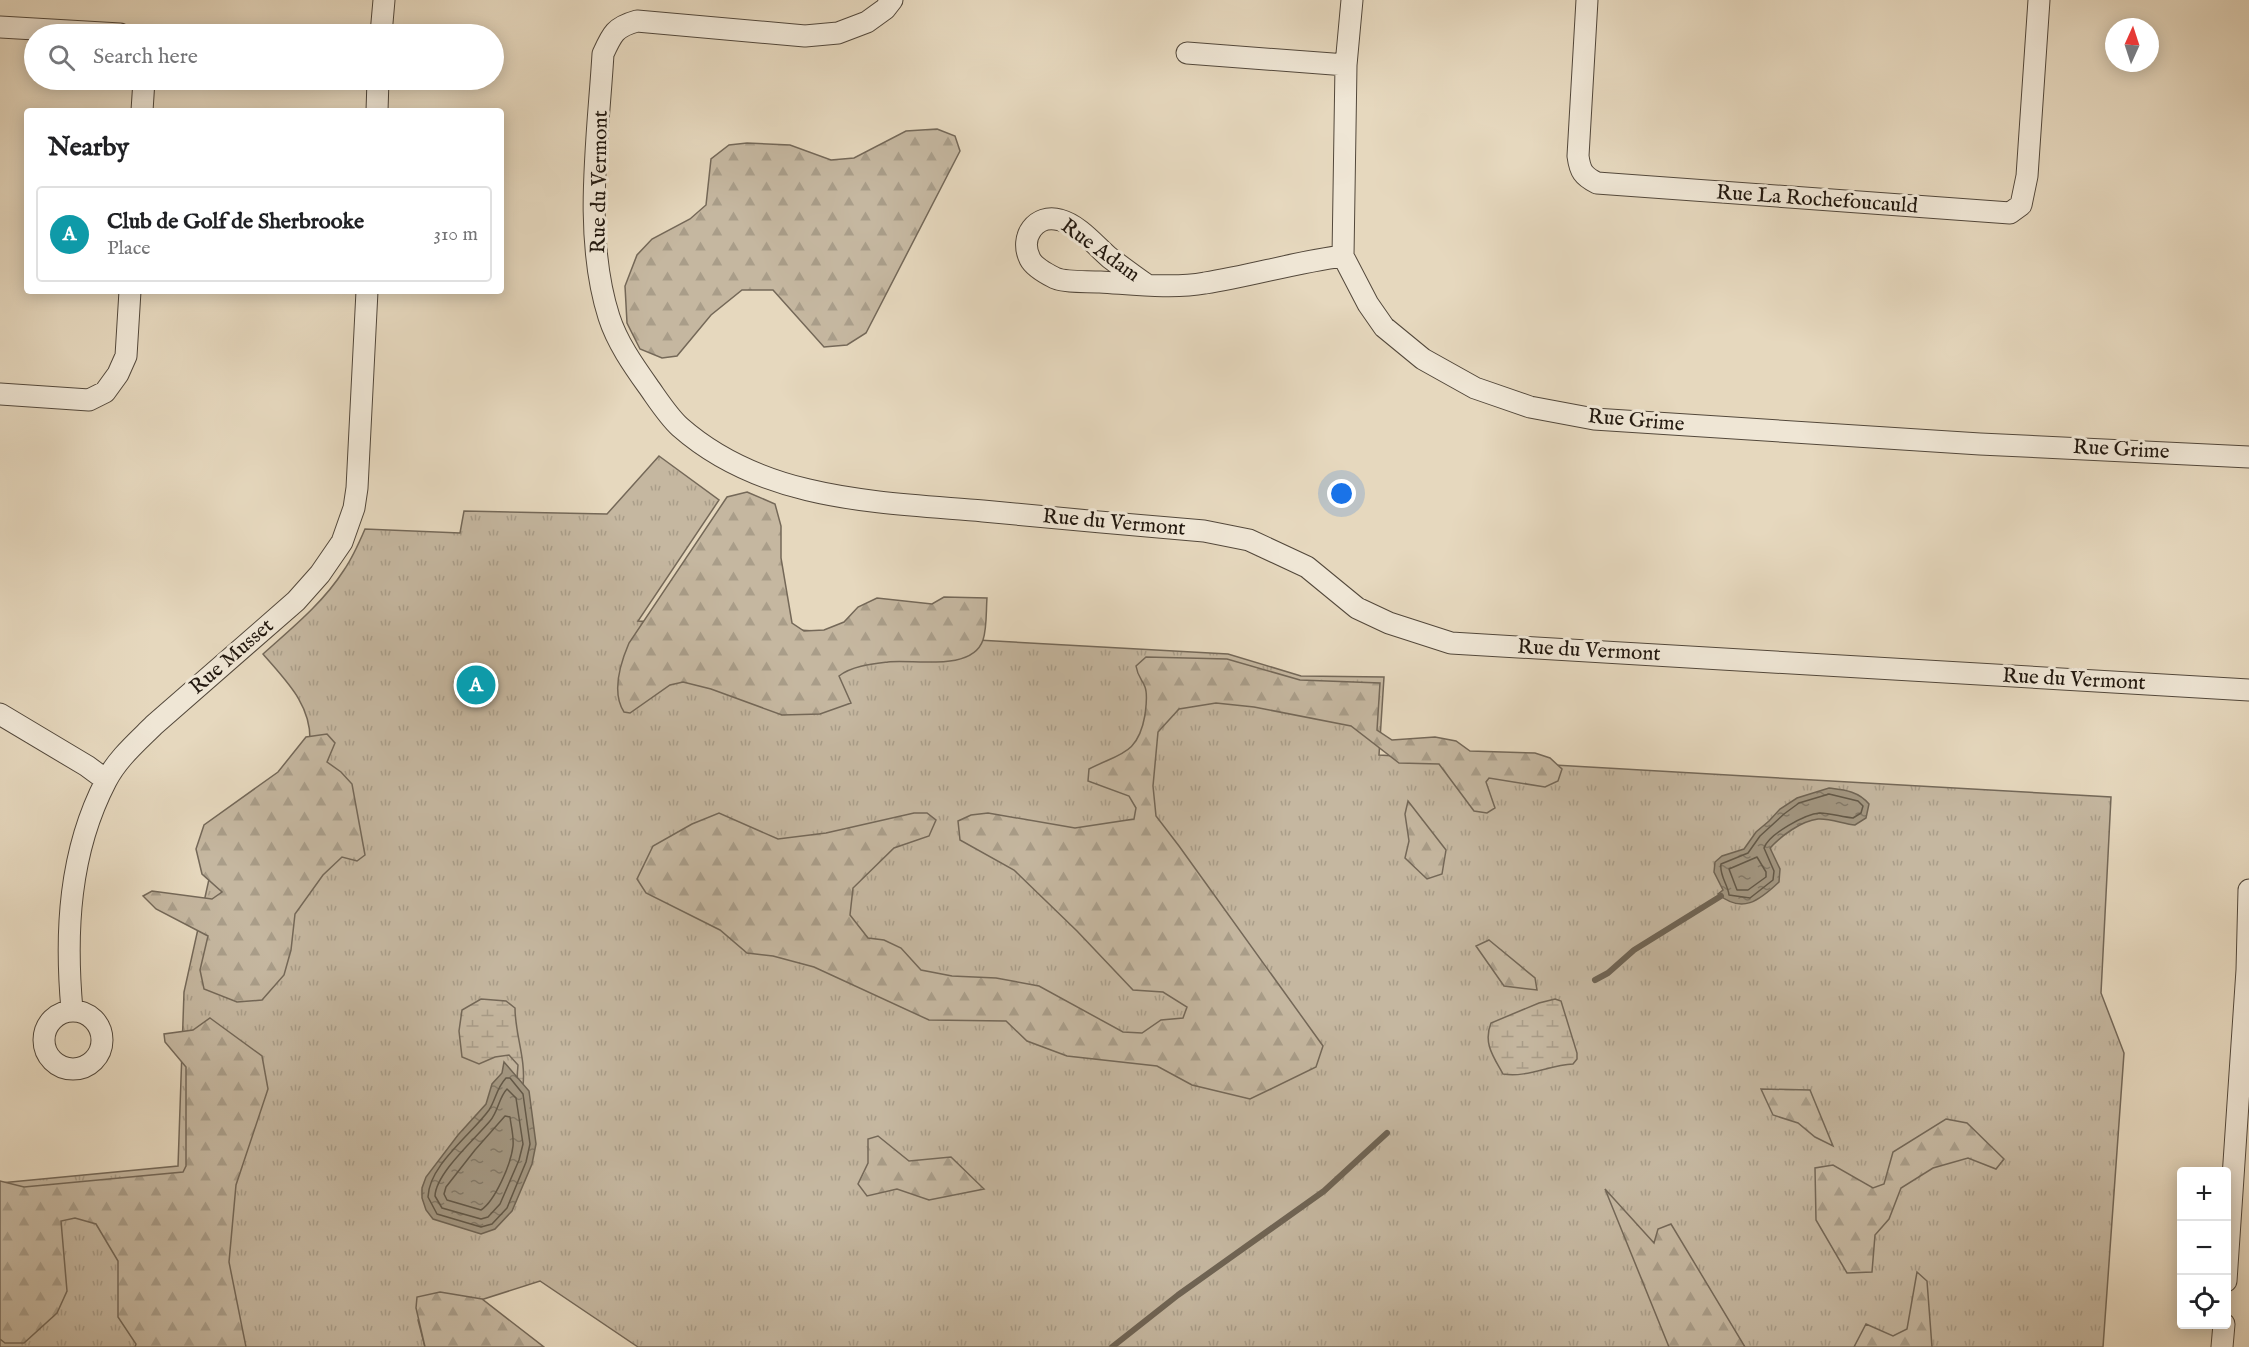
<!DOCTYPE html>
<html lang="en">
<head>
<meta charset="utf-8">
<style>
  body { margin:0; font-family:"IM FELL English",serif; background:#f6f6f6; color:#202124 }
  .controls { position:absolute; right:18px; bottom:18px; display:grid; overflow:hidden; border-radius:6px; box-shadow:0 3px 15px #0003 }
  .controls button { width:54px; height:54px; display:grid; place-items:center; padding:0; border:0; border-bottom:2px solid #e0e0e0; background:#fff; color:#202124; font:30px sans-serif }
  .compass { position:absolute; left:2105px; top:18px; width:54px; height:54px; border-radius:50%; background:#fff; box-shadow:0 3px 15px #0003; rotate:3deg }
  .you { position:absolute; left:1342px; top:494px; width:21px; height:21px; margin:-15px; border:4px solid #fff; border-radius:50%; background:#1a73e8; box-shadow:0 0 0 9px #1a73e833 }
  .badge { display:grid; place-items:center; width:39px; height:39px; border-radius:50%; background:#0b8043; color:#fff; font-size:20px; font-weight:700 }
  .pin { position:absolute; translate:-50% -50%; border:3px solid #fff; box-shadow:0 2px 6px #0006 }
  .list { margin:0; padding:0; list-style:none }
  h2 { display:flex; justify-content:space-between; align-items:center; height:78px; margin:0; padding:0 24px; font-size:26px }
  h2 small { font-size:20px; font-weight:400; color:#757577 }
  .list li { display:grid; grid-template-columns:39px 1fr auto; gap:18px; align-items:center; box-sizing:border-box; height:96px; margin:0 12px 12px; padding:0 12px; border:2px solid #e0e0e0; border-radius:6px }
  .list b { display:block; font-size:22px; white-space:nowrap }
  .list p { margin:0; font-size:20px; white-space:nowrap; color:#757577 }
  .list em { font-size:20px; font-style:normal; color:#757577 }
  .icon { flex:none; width:33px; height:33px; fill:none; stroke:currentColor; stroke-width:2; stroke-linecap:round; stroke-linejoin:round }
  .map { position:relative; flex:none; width:2249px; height:1347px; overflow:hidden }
  .search { position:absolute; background:#fff; box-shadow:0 3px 15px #0003; left:24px; top:24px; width:480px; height:66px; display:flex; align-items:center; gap:15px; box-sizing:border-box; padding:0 21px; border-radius:33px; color:#757577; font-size:22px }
  .panel { position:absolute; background:#fff; box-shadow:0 3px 15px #0003; left:24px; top:108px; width:480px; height:186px; border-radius:6px }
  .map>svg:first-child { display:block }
  .grass { fill:url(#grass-tufts); stroke:#746858; stroke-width:1.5 }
  .forest { fill:url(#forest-firs); stroke:#746858; stroke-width:1.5 }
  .wetland { fill:url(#wetland-marsh); stroke:#746858; stroke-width:1.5 }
  .water { fill:url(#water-ripples); stroke:#6f6454; stroke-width:1.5 }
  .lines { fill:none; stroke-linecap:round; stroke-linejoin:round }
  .shore { stroke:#625848; stroke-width:1.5 }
  .stream { stroke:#6f6454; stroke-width:6 }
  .minor-casing { stroke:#53483b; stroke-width:23 }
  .minor { stroke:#efe6d5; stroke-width:21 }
  .labels { text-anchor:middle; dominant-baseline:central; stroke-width:6; stroke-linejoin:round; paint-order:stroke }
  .street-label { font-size:21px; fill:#22180f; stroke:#efe6d5 }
</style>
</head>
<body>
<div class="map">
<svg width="2249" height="1347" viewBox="0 0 2249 1347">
  <defs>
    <pattern id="grass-tufts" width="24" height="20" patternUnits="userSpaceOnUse" patternTransform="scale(1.5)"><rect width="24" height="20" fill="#c5b7a0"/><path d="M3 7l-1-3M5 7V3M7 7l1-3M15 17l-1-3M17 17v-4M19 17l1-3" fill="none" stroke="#a99d89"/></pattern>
    <pattern id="forest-firs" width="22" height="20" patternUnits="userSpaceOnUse" patternTransform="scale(1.5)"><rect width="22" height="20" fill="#c5b7a0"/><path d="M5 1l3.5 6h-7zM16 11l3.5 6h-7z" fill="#a99d89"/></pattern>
    <pattern id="wetland-marsh" width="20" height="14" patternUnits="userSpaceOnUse" patternTransform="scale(1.5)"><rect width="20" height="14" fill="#c5b7a0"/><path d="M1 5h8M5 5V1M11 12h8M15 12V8" fill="none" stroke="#a99d89"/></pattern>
    <pattern id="water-ripples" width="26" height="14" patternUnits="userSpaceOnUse" patternTransform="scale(1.5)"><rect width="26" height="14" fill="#a39782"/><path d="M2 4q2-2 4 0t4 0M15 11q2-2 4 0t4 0" fill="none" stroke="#847a69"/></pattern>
  </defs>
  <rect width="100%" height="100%" fill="#e6d8be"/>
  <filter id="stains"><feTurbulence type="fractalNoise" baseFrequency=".00333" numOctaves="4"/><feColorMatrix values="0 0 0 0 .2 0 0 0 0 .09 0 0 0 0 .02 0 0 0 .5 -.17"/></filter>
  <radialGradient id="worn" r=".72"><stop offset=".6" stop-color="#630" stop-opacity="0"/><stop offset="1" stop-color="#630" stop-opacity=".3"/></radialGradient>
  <path class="grass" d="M659,456L719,500L638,621L1228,654L1301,676L1384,677L1379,755L2111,797L2101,993L2124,1053L2103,1347H638L540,1281L418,1320L425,1347H0V1183L178,1166L184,992L213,861L310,741C311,704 286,681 263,654C292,628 323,603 344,570C353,557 359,543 365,529L460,533L464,511L607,514Z"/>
  <path class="forest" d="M937,129L955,136L960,151L866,333L847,345L824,347L773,290H742L711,315L677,356L662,358L640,349L627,323L625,286L637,255L652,239L690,219L706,205L711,159L729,145L747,143L790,145L831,160L854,158L906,131Z
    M747,492L775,504L781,526V558L792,623L804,631L824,630L844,622L858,607L877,598L932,604L944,597L987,598C986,611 987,628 983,640C972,672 914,659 888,662C872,664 852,666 839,676L851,703L820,714L782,715L711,689L683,682L670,685L630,713L624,712C611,692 620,664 629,643L727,497Z
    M1146,657L1227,659L1300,680L1380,683L1377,730L1392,740L1435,737L1456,741L1470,751L1535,753L1550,758L1562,769L1558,781L1545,787L1489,778L1486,782L1495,808L1487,813L1474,811L1439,764L1399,763L1351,726L1254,707L1216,703L1179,709L1158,732L1153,786L1156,816L1179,846L1323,1046L1316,1067L1250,1099L1192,1085L1157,1066L1067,1056L1027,1041L1006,1021L929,1020L814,967L773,956L747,953L720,930L646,893L637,879L653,846L692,824L719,813L778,839L826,833L914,813H927L936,820L929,836L894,848L853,888L850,915L868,938L884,940L901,948L921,970L952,976L996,978L1039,986L1123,1032L1142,1033L1161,1020L1183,1018L1187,1007L1163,992L1133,990L1077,931L1014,870L960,840L958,821L971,815L988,813L1075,828L1134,819L1136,808L1129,796L1088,781L1089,769C1120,753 1138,755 1145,715C1146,706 1148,695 1145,687C1142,679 1138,678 1136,666Z
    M327,734L335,743L327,762L341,772L352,784L365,855L357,861L342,857L323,875L295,914L291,950L284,975L262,1000L237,1002L204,989L200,970L208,936L156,909L143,896L152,891L212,899L222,892L202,874L196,849L204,825L278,772L306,737Z
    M1408,801L1446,850L1442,874L1427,879L1405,858L1409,841L1405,814Z
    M1489,940L1535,978L1537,990L1504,986L1476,946Z
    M210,1018L262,1056L268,1089L236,1185L229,1262L246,1347H135L136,1344L118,1317V1261L96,1224L75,1218L61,1221L67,1291L57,1313L24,1343H5L0,1339V1181L24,1187L183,1172L186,1166V1067L165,1042L164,1034L193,1030Z
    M1761,1089L1810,1090L1833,1146L1815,1137L1798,1123L1773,1115Z
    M1946,1119L1967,1123L2004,1159L1996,1169L1968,1158L1933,1168L1901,1188L1889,1219L1875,1235L1872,1272L1847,1273L1816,1220L1815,1168L1833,1165L1873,1188L1884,1184L1893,1152Z
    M878,1136L909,1161L951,1157L984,1189L929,1200L897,1189L867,1196L858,1184L868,1163V1139Z
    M1605,1189L1654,1243L1658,1229L1671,1224L1745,1347H1669Z
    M1917,1272L1927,1281L1932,1347H1854L1866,1324L1893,1336L1907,1329Z
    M440,1292L482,1299L544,1347H425L416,1308L417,1297Z"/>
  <path class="wetland" d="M481,999L506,1001L515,1008C515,1034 526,1059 523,1085L517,1078L518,1065L509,1055L495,1057L479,1064L462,1057L459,1031L462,1010Z
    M1555,999L1561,1001L1577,1053V1059L1573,1064C1549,1065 1527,1078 1503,1074C1493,1056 1483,1043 1491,1023L1539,1003Z"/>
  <path class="water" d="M1829,788C1845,790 1858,791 1869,804L1866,818L1855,825C1844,824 1829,818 1818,819C1801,821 1781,836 1770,848L1780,869L1779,882C1759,901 1742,914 1718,894L1723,890L1714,872L1715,862L1722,856L1744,849L1756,832L1769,821L1780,809L1797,798Z
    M504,1062L529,1091L536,1144L532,1164L512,1211L495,1229L481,1234L433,1219L426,1210L422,1198V1188L426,1177L458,1135L486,1104L492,1084L502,1073Z"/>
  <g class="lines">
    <path class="shore" d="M1829,794L1858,801L1863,806L1861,813L1853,818C1842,817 1830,813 1820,813C1805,814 1769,834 1764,848L1774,871L1773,880L1750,898L1729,895C1728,885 1719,875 1721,864L1748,853L1760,836L1784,814L1799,803Z
      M1757,857L1766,872V877L1748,890H1737L1729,869Z
      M506,1078H510L523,1094L530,1144L526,1162L507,1208L492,1224L481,1227L437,1214L428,1197C429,1165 471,1135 489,1110C496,1099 496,1089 506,1078Z
      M507,1089L516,1098L523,1144L519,1160L500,1204L488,1217L481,1219L442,1208L435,1196C436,1173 475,1139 490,1121C498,1112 499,1097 507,1089Z
      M505,1116L510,1117C511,1126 514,1137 513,1146C511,1164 495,1201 481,1210L447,1200L444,1194L446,1187L475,1150Z"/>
    <path class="stream" d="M1595,980L1608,973L1634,950L1721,896
      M1112,1347L1178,1295L1324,1191L1387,1133"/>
    <g class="minor-casing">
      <path id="minor" d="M892,0L885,9L867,22L838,33L805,36L637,21C615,27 612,34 603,54C598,138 583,236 609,317C617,342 633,365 648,386C658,400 668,416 680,427C764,501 878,502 983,511C1057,518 1130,525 1204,531L1249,540L1307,567L1357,608L1389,623L1451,643L2249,690
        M1352,0L1346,65L1343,256L1368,304L1384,327L1423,359L1475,388L1530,407L1594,419L1980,444L2249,457
        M1587,0L1578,156C1580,171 1583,176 1597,183L2010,213L2021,205L2027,176L2039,0
        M0,27L120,34
        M381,34L384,0
        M1187,53L1346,65
        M142,111L144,80
        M377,111L378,80
        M1147,285C1134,276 1122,267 1110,258C1095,245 1079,225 1060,220C1036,213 1019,237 1030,259C1034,267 1047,274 1055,278C1067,283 1087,281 1100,282C1133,284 1173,289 1205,283C1251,276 1296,262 1343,256
        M0,394L89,400L105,392L118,374L126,356L130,291
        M0,714L87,766L106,780
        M72,1010C65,932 69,852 106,781C117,759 137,742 154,725L296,601L320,574L342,542L354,508L357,488L367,291
        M44 1040a29 29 0 1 1 58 0a29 29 0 1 1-58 0Z
        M2226,1281L2247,970L2249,890
        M2222,1347L2224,1324"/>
    </g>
    <use href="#minor" class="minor"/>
  </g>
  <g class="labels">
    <g class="street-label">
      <text transform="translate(600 182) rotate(-89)">Rue du Vermont</text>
      <text transform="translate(1817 200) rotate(4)">Rue La Rochefoucauld</text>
      <text transform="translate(1100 251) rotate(36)">Rue Adam</text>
      <text transform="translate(1636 421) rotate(5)">Rue Grime</text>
      <text transform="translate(2121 450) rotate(3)">Rue Grime</text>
      <text transform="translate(1114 523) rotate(5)">Rue du Vermont</text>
      <text transform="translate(1589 651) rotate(3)">Rue du Vermont</text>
      <text transform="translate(232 657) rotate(-41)">Rue Musset</text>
      <text transform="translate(2074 680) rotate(3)">Rue du Vermont</text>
    </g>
  </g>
  <rect width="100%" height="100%" filter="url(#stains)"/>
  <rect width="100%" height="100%" fill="url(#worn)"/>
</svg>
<div class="controls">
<button>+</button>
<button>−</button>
<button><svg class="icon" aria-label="locate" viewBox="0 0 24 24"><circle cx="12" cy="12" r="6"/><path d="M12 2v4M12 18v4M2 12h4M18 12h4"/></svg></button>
</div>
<svg class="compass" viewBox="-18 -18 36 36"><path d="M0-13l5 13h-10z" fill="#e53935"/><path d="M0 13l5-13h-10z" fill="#757577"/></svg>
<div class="you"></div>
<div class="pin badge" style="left:476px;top:685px;background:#0f9aa8">A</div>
<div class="search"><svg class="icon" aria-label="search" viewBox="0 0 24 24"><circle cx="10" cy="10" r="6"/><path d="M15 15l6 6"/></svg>Search here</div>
<section class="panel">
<h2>Nearby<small></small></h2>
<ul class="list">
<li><span class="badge" style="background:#0f9aa8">A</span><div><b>Club de Golf de Sherbrooke</b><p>Place</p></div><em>310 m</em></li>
</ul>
</section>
</div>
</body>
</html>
